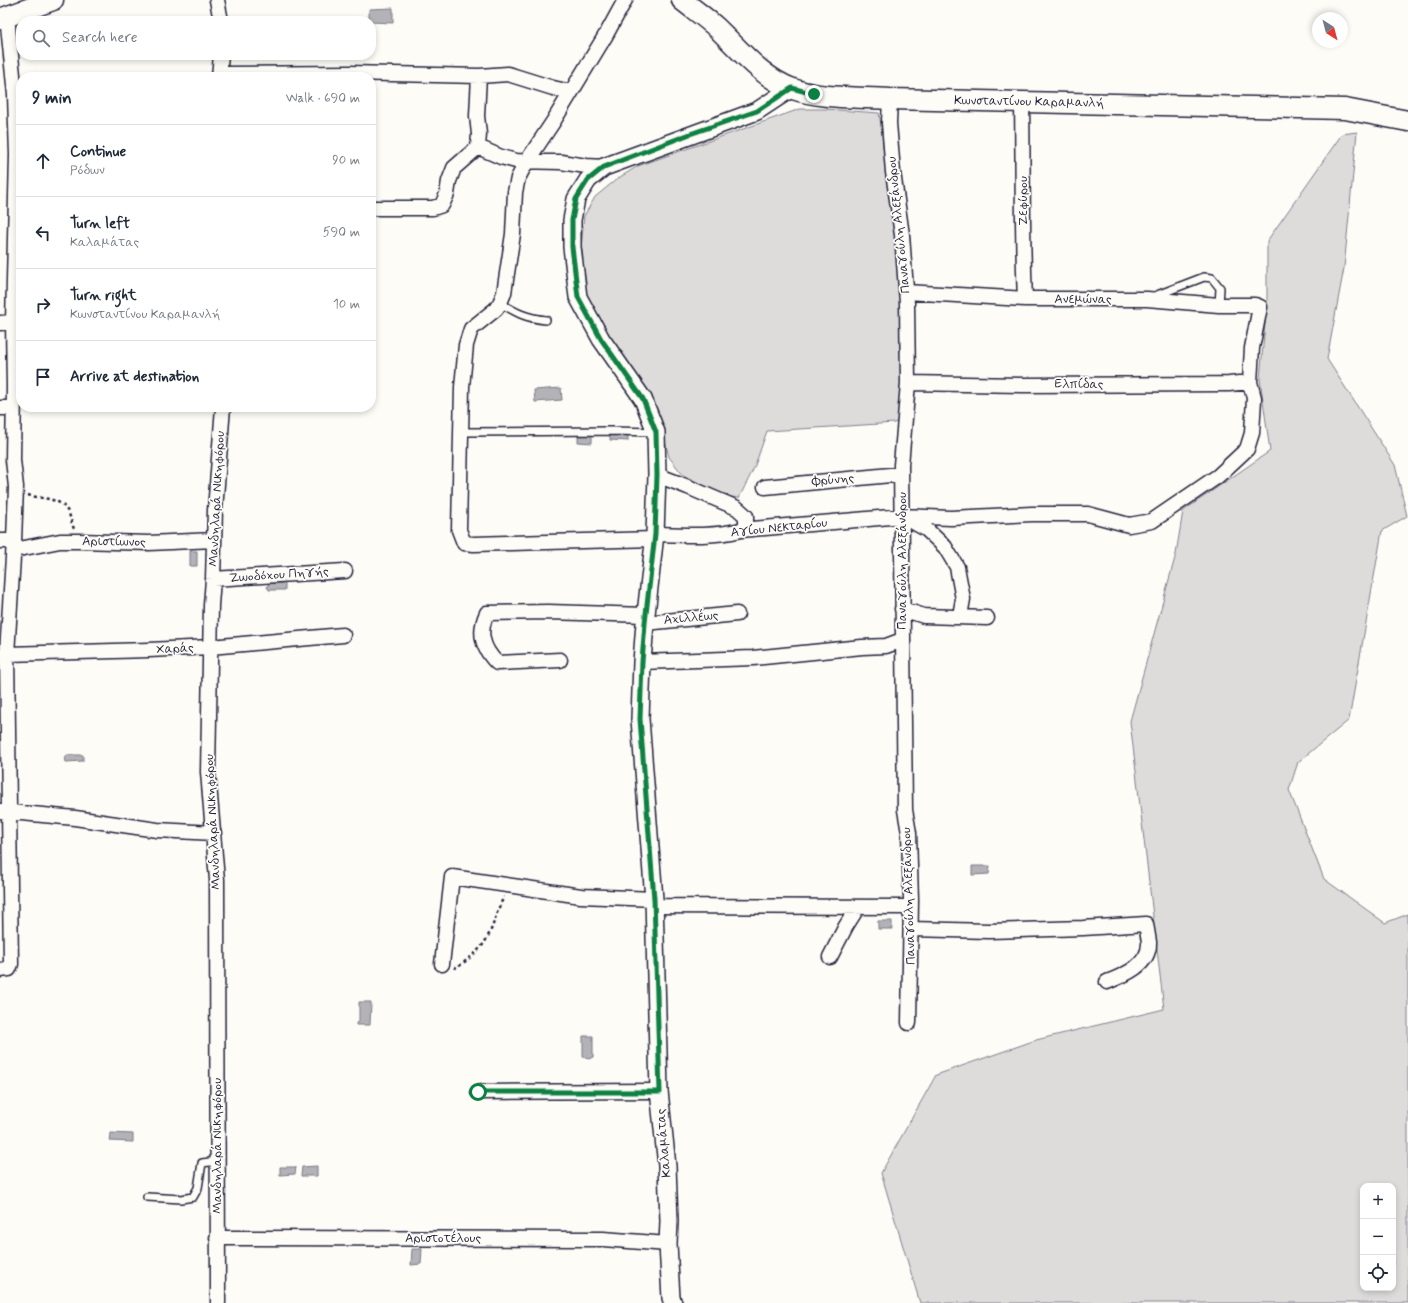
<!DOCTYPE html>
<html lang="en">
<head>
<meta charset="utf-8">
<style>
  body { margin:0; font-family:Mynerve,sans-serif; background:#f6f6f7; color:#1f2937 }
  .controls { position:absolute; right:12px; bottom:12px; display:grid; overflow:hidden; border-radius:8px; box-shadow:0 2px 6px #0003 }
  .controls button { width:36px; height:36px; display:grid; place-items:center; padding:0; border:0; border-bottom:1px solid #e0e1e3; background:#fff; color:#1f2937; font:20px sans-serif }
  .compass { position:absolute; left:1312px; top:12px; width:36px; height:36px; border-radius:50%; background:#fff; box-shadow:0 2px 6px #0003; rotate:144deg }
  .stop { position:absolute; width:12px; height:12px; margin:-9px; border:3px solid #0b8043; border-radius:50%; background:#fff }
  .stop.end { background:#0b8043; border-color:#fff; box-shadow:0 1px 4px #0008 }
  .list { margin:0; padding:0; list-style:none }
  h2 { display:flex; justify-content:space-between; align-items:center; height:52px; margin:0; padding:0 16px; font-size:17px }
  h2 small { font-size:13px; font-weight:400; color:#747a83 }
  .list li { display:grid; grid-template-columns:26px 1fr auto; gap:12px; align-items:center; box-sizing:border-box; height:72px; padding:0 16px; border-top:1px solid #e0e1e3 }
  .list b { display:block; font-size:15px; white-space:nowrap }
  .list p { margin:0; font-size:13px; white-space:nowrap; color:#747a83 }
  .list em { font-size:13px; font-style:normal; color:#747a83 }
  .icon { flex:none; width:22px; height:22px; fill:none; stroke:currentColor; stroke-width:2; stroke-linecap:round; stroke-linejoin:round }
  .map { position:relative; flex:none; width:1408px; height:1303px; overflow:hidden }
  .search { position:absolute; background:#fff; box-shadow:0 2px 6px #0003; left:16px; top:16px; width:360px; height:44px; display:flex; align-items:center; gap:10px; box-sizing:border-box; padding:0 14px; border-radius:16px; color:#747a83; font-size:15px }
  .panel { position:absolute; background:#fff; box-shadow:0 2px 6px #0003; left:16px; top:72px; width:360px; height:340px; border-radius:16px }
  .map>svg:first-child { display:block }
  .green { fill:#dddcdb; stroke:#807f8b; fill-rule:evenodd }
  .water { fill:#b2b2b7; stroke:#787885 }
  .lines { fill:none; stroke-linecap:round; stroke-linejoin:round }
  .service-casing { stroke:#22223b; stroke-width:10 }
  .minor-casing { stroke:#22223b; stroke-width:17 }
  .tertiary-casing { stroke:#22223b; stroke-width:20 }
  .secondary-casing { stroke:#22223b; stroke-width:23 }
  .path { stroke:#22223b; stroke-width:2.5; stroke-dasharray:3 3; stroke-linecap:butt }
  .service { stroke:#fdfcf7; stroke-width:7 }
  .minor { stroke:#fdfcf7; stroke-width:14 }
  .tertiary { stroke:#fdfcf7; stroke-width:17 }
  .secondary { stroke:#fdfcf7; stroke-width:20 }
  .route { stroke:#0b8043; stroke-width:5 }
  .labels { text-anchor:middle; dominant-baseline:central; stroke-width:3.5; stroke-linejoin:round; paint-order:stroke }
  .street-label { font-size:13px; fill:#22223b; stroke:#fdfcf7 }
</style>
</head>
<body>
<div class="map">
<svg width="1408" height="1303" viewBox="0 0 1408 1303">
  <rect width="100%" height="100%" fill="#fdfcf7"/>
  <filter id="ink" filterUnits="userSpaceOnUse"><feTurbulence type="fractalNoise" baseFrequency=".025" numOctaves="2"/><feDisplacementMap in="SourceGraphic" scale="8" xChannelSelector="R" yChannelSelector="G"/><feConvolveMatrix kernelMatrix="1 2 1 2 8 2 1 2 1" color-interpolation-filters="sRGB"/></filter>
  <g filter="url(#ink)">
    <path class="green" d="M800,109H824L879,113L889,174L901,294V415L895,423L767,431L754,468L739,498L724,496L683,475L669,457L657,409L620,353L587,298L581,249L584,216L595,197L617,179L638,166Z
      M1357,132L1344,268L1327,359L1395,465L1407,516L1382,531L1349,720L1298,762L1289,790L1324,879L1385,923L1408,914V1303H920L881,1173L936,1075L1036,1040L1164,1009L1130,721L1176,554L1183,511L1270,451L1260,379L1267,301V241L1342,134ZM1363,1186H1393V1288H1363Z"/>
    <path class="water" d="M393,8V23L371,22V21H369V9Z
      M561,388L562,400L535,402L534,390Z
      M610,432L628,433V441L610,440Z
      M578,433L592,434V443L578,442Z
      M190,551H197V566H190Z
      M269,583H285V590H269L267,587Z
      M67,755H83V761L66,762L65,758Z
      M972,866H990L989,874L972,875Z
      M878,921H892V929H878Z
      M359,1002H371L370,1025H356V1023L359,1022Z
      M583,1036H593V1057L589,1059L583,1057Z
      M110,1133L133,1134V1142L109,1141Z
      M317,1166V1176H301L302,1167Z
      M280,1167H296L295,1174L280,1175Z
      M412,1249H422L421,1264L411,1265Z"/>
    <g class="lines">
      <g class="service-casing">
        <path id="service" d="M1152,297L1204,277L1212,278L1220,288L1219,305
          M500,303C517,313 526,318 546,320
          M462,432L611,431L656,432
          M147,1197L181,1199L193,1197L198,1188L202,1163L217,1161"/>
      </g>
      <g class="minor-casing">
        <path id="minor" d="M217,0L221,21
          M625,0L607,33L553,122L527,161L518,178L515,192L513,234L504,293L500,303L496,309L471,329L466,345L462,387L459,530L464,543L474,544L655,539
          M219,74L349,73L479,76
          M219,77L221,55
          M890,99L889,123L893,172L902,235L907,303L908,383L901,465L905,810L909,833L911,900L909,1023
          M1022,102C1023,168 1022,234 1025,299
          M478,147L501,157L516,161L561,162L586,166L604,167
          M371,208H433L442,205L447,194L449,181L454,168L478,147L479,134L477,116L479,76L508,74L553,88L571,92
          M0,323L13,322
          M908,383L1022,385L1229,384L1250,382
          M0,408H13
          M657,475L688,487L737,508L746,516V525L741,530
          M765,487L901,474
          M906,518L926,529L945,547L957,567L963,599L960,616
          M655,534C684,535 713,537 741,530L902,516L951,518L1032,514H1088L1129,525L1152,521L1218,476L1247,449L1252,433L1254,398L1250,382L1252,348L1260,307L1255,305H1219L1147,299H1025L906,292
          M0,541H14
          M14,550L60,541H79L149,543L214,540
          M213,579L345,571
          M902,609L924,616L987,618
          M645,623L737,614
          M7,654L149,650L210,647L343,635
          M560,660L497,663C482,648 478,632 487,613L548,612L646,615
          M642,662L753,658L862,647L886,646L902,640
          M0,811L75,818L157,830L214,833
          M654,906L911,907
          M911,929L989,931L1083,928L1146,924C1147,930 1148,936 1149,942C1150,965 1125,975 1107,982
          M830,957L846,926L858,907
          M442,964L452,877L581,896L654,899
          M0,970L9,969L11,964L7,654L14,541L16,487L13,460L14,387L13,322L17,155L15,95L7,16
          M478,1092L659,1091
          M217,1238L603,1239L668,1244
          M218,1303L217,880L208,772L211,605L213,579L215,510L223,407"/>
      </g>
      <g class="tertiary-casing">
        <path id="tertiary" d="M673,1303L671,1298L668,1244L669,1221L667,1166L659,1091L654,899L640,719L642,662L645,623L655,534L657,475L656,432L643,399L601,339L578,297L572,247V220L576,199L588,180L604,167L757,111L792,88"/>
      </g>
      <g class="secondary-casing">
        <path id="secondary" d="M682,0C693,9 706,18 717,28C740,50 762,78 793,89C821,99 860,97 890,99L1345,109L1408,121
          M0,19L53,0"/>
      </g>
      <path class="path" d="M28,495C43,500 61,496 69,514C71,519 72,524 74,529
        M454,967L457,968C469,958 483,949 489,934C495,922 497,909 504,897"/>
      <use href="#service" class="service"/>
      <use href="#minor" class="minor"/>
      <use href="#tertiary" class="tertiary"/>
      <use href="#secondary" class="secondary"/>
    </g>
  </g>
  <g class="lines" filter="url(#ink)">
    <path class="route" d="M478,1092H660L654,899L640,719L642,662L645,623L655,534L657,475L656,432L643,399L601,339L578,297L572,247V220L576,199L588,180L604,167L690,134L757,111L792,88L814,94"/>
  </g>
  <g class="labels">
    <g class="street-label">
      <text transform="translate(1029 102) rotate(1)">Κωνσταντίνου Καραμανλή</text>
      <text transform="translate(1023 201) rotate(-90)">Ζεφύρου</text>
      <text transform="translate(899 225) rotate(-96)">Παναγούλη Αλεξάνδρου</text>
      <text x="1083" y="299">Ανεμώνας</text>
      <text x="1079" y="384">Ελπίδας</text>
      <text transform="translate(833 480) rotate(-5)">Φρύνης</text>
      <text transform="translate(217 499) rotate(-87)">Μανδηλαρά Νικηφόρου</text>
      <text transform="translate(779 528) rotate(-6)">Αγίου Νεκταρίου</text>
      <text transform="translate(114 542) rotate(1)">Αριστίωνος</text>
      <text transform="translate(902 561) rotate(-90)">Παναγούλη Αλεξάνδρου</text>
      <text transform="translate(279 575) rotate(-4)">Ζωοδόχου Πηγής</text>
      <text transform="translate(691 618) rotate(-5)">Αχιλλέως</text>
      <text transform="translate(175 649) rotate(-3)">Χαράς</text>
      <text transform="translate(213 822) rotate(-93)">Μανδηλαρά Νικηφόρου</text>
      <text transform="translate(909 896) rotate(-92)">Παναγούλη Αλεξάνδρου</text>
      <text transform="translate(664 1143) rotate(-95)">Καλαμάτας</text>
      <text transform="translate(217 1146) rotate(-90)">Μανδηλαρά Νικηφόρου</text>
      <text x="443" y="1238">Αριστοτέλους</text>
    </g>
  </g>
</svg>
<div class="controls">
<button>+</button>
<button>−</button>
<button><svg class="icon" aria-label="locate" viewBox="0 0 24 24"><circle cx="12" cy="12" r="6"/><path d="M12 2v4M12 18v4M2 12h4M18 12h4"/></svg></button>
</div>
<svg class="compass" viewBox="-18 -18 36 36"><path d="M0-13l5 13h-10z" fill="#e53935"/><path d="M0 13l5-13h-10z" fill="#747a83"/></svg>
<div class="stop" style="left:478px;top:1092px"></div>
<div class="stop end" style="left:814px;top:94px"></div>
<div class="search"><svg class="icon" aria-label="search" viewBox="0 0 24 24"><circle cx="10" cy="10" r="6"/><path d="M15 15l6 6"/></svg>Search here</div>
<section class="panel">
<h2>9 min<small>Walk · 690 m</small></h2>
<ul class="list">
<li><svg class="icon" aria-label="ahead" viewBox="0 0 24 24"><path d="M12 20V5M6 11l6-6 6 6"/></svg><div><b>Continue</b><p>Ρόδων</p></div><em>90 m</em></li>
<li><svg class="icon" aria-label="left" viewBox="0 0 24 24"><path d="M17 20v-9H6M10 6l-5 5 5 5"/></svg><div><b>Turn left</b><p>Καλαμάτας</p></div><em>590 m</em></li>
<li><svg class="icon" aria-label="right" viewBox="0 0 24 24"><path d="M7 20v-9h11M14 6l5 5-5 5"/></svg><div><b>Turn right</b><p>Κωνσταντίνου Καραμανλή</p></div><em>10 m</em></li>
<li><svg class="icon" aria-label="arrive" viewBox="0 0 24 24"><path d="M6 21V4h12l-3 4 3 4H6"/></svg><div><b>Arrive at destination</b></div></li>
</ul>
</section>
</div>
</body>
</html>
